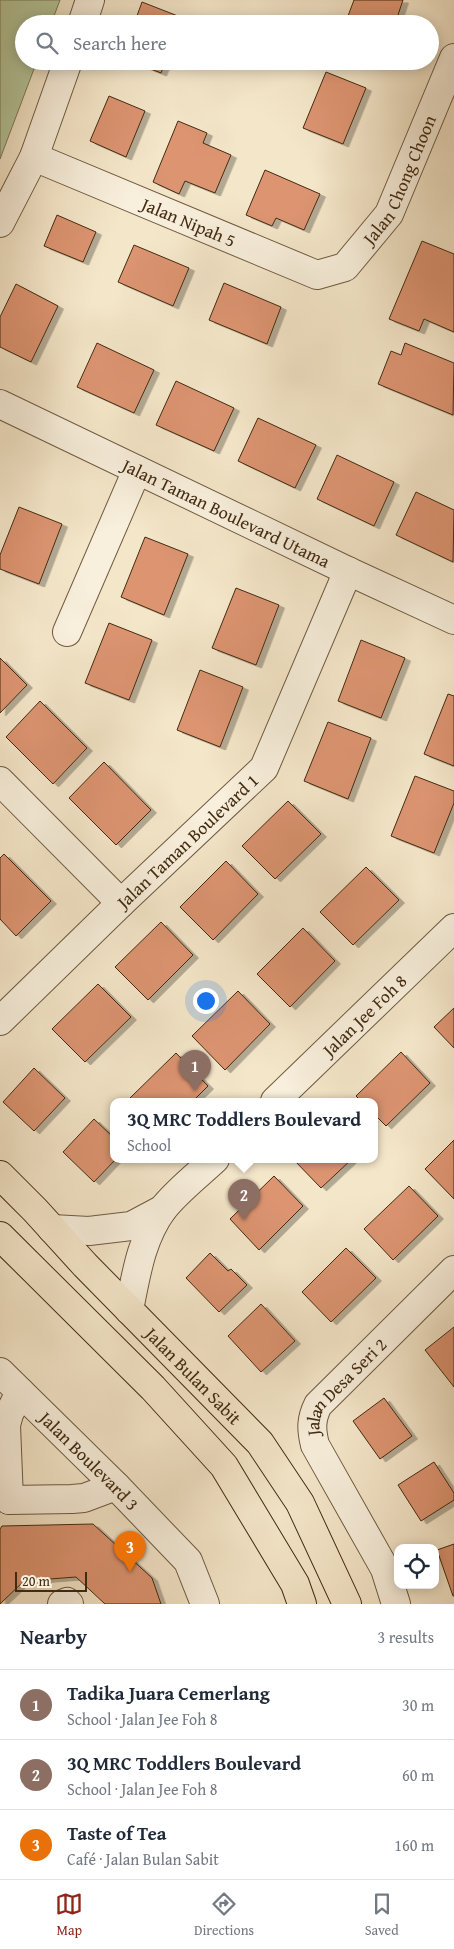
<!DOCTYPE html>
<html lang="en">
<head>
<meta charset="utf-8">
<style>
  body { margin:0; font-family:"Gentium Book Plus",serif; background:#f6f6f7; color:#1f2937 }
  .controls { position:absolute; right:15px; bottom:15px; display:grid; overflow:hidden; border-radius:10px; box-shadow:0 2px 12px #0003 }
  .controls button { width:45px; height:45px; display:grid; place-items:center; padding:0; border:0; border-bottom:1px solid #e0e1e3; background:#fff; color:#1f2937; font:25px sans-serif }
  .scale { position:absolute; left:15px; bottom:12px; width:72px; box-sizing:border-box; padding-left:5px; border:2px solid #422b12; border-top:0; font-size:14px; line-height:18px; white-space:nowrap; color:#422b12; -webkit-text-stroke:4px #f8efdc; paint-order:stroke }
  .you { position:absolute; left:205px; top:1000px; width:18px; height:18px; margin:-12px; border:4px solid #fff; border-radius:50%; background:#1a73e8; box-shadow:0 0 0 8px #1a73e833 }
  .badge { display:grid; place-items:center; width:32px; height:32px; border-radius:50%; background:#8f2418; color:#fff; font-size:16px; font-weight:700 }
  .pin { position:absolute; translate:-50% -41px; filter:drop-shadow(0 1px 2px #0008) }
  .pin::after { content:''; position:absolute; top:26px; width:18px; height:15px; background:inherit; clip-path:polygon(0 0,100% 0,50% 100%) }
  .popup { position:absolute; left:110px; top:1098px; width:268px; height:65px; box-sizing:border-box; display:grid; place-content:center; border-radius:10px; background:#fff; filter:drop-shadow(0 1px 4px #0005); font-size:16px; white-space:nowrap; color:#747a83 }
  .popup b { font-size:19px; color:#1f2937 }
  .popup::after { content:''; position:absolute; left:50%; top:100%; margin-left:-10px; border:10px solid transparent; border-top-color:#fff }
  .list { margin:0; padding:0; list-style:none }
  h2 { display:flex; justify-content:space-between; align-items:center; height:65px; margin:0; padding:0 20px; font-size:21px }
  h2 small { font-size:16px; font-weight:400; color:#747a83 }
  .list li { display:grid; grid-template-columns:32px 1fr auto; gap:15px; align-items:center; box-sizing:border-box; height:70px; padding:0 20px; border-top:1px solid #e0e1e3 }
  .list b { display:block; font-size:19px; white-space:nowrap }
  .list p { margin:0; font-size:16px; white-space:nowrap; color:#747a83 }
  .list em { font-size:16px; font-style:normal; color:#747a83 }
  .icon { flex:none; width:28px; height:28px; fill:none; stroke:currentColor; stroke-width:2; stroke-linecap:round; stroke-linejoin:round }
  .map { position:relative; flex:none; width:454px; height:1604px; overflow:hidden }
  .search { position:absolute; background:#fff; box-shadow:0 2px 12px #0003; left:15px; right:15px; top:15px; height:55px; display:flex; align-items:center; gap:12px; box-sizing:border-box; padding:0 18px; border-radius:28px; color:#747a83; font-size:19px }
  .sheet { height:275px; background:#fff }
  nav { display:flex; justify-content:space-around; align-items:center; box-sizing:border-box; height:70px; border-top:1px solid #e0e1e3; background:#fff; font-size:14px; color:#747a83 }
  nav a { display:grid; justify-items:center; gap:2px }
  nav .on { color:#8f2418 }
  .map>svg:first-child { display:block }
  .green { fill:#b5c69b; stroke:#7c7856 }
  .building { fill:#dc9471; stroke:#422b12; filter:url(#shadow) }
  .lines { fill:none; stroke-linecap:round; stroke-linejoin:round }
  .minor-casing { stroke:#6e5a40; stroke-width:30 }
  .major-casing { stroke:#422b12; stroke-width:30 }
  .minor { stroke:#f8efdc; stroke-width:28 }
  .major { stroke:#f4e6c9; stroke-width:28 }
  .labels { text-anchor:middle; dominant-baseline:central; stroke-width:4; stroke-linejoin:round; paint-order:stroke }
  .street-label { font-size:18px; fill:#422b12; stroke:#f8efdc }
</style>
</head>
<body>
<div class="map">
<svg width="454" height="1604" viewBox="0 0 454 1604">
  <defs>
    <filter id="shadow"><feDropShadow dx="5.5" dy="3" stdDeviation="0" flood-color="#0004"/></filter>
  </defs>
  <rect width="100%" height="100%" fill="#f4e6c9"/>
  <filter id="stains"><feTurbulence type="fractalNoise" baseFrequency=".004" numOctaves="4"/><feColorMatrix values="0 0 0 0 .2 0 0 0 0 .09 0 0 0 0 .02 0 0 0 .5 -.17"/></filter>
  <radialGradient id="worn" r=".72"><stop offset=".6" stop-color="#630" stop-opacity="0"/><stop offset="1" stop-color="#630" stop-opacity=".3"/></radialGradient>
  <path class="green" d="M0,0H60L51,24H24V61H37L0,159Z"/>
  <path class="building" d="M354,0H403L395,24H345Z
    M142,2L183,18L180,24H134Z
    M131,61H166L161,73Z
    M363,61H381L379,67Z
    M326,72L366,88L343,144L303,128Z
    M109,96L145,111L126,157L90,141Z
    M178,121L207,133L203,143L231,155L215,193L185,181L179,194L153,182Z
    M265,170L320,194L304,230L276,218L272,226L246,215Z
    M57,215L96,232L83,262L44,246Z
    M422,241L454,254V332L424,319L419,331L389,319Z
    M134,245L189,268L173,306L118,282Z
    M224,283L281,307L267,344L209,320Z
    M16,284L58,306L31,362L0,347V317Z
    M97,343L154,370L134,413L77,387Z
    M405,343L454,363L453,415L378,384L391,351L401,355Z
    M176,381L234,408L214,451L156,425Z
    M258,418L316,445L295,488L238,461Z
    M337,455L394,482L374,526L317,499Z
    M416,492L454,510L453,562L396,535Z
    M19,507L62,524L39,584L0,569V555Z
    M145,537L188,554L164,615L121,597Z
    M236,588L279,605L256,665L212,648Z
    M109,623L152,640L129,700L85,683Z
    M361,640L405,658L381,718L338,701Z
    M0,658L27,685L0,713Z
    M200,670L243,687L220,747L177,730Z
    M448,694L454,696V766L424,754Z
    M40,701L87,748L53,784L6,737Z
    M328,722L371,738L348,799L304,781Z
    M104,762L151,810L116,845L69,798Z
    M415,776L454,791V803L434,853L391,836Z
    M288,801L321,834L275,879L242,846Z
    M4,854L51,901L16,936L0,919V858Z
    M226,861L258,894L213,940L180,907Z
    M366,867L399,900L353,945L320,912Z
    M161,922L193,955L148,1000L115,967Z
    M303,928L335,961L290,1007L257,974Z
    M98,984L131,1017L85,1062L52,1029Z
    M238,991L270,1024L225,1070L192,1036Z
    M454,1008V1048L434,1027Z
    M401,1052L430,1083L386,1126L374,1114V1101H361L356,1096Z
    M176,1053L208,1086L193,1101H133L130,1098Z
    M34,1068L65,1098L34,1131L3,1102Z
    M94,1119L114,1138V1159H116L94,1182L63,1152Z
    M454,1140V1199L425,1169Z
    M293,1159H352L321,1188Z
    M274,1176L303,1206L259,1250L230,1219Z
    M409,1186L438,1216L393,1260L364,1229Z
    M346,1248L376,1278L331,1322L302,1292Z
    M210,1253L228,1271L231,1269L247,1285L219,1312L186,1278Z
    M261,1304L295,1341L261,1372L228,1336Z
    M454,1327V1387L425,1350Z
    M384,1398L412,1436L380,1459L353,1421Z
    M434,1462L454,1493V1500L421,1521L398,1485Z
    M93,1524L152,1578L161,1604H105L76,1577L24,1581L0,1604V1529L2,1526Z
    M454,1544V1596H453L437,1550Z"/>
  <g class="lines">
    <g class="minor-casing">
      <g id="minor">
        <path d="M82,24L90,0"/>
        <path id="s1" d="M34,157L317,275L345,267L389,214L454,58"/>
        <path d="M0,223L34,157L68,61"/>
        <path id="s2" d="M0,404L348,571L454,620"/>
        <path d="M67,632L137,470"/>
        <path d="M0,781L121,903"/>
        <path id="s3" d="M0,1021L121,903L264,768L348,571"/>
        <path id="s4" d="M275,1101L454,928"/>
        <path d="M52,1229L89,1231L131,1226L163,1209"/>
        <path d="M129,1310C136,1275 141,1239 163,1209C176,1192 199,1174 215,1159"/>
        <path id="s5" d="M0,1372L116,1486L188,1561L205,1604"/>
        <path d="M9,1500L6,1425L9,1414L20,1392"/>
        <path d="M9,1500L72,1499L84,1498L116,1486"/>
        <path d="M62,1604L67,1602L69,1604"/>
        <path id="s6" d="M396,1604L385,1569L315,1445C311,1429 311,1419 318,1405L454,1270"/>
      </g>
    </g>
    <g class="major-casing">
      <g id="major">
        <path id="s7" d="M0,1175L35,1210L85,1265L260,1443L300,1503L347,1604"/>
        <path d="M0,1236L153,1388L224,1466L295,1584L302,1604"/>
      </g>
    </g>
    <use href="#minor" class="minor"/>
    <use href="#major" class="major"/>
  </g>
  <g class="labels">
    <g class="street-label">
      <text stroke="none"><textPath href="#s1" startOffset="440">Jalan Chong Choon</textPath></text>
      <text stroke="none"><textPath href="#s1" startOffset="168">Jalan Nipah 5</textPath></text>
      <text stroke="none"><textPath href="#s2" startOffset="251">Jalan Taman Boulevard Utama</textPath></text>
      <text stroke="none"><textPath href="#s3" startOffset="260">Jalan Taman Boulevard 1</textPath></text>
      <text stroke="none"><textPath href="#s4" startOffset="124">Jalan Jee Foh 8</textPath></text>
      <text stroke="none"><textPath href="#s7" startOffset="279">Jalan Bulan Sabit</textPath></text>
      <text stroke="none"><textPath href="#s6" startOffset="250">Jalan Desa Seri 2</textPath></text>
      <text stroke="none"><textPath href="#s5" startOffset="126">Jalan Boulevard 3</textPath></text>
    </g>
  </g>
  <rect width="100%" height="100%" filter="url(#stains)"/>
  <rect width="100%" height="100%" fill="url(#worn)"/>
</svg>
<div class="controls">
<button><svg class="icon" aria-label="locate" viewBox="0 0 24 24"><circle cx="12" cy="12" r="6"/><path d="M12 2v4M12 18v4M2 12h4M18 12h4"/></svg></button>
</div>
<div class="scale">20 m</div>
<div class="you"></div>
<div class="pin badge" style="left:195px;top:1091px;background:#8d6e63">1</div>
<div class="pin badge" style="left:244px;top:1220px;background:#8d6e63">2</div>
<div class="popup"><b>3Q MRC Toddlers Boulevard</b>School</div>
<div class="pin badge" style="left:130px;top:1572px;background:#e8710a">3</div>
<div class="search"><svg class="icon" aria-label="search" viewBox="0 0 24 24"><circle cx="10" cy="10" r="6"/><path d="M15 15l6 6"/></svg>Search here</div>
</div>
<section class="sheet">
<h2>Nearby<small>3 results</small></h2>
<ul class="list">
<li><span class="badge" style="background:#8d6e63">1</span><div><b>Tadika Juara Cemerlang</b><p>School · Jalan Jee Foh 8</p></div><em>30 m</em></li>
<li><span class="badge" style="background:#8d6e63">2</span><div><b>3Q MRC Toddlers Boulevard</b><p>School · Jalan Jee Foh 8</p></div><em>60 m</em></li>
<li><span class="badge" style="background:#e8710a">3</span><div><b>Taste of Tea</b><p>Café · Jalan Bulan Sabit</p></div><em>160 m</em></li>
</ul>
</section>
<nav>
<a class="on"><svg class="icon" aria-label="map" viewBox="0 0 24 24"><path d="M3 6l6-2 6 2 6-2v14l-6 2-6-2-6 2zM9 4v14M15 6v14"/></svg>Map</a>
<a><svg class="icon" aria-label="directions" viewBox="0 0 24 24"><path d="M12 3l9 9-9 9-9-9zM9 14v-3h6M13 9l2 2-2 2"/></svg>Directions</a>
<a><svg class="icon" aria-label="saved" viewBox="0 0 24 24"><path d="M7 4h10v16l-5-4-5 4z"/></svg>Saved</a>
</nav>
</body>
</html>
